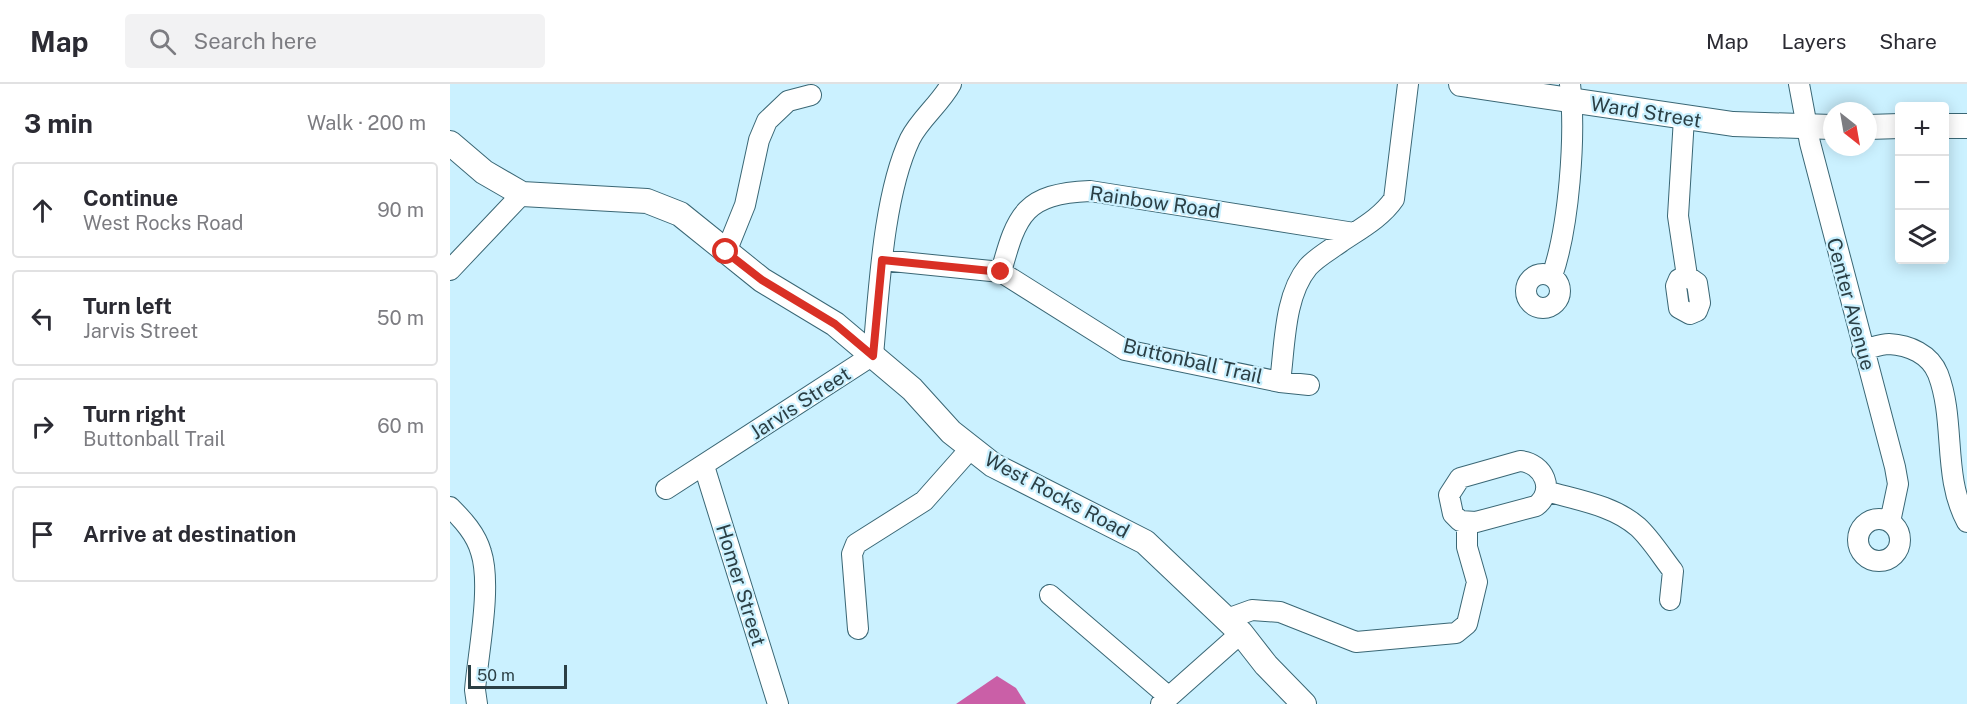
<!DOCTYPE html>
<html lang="en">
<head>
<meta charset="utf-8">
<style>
  body { margin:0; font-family:"Public Sans",sans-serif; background:#f2f2f3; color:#2b2b33 }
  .controls { position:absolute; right:18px; top:18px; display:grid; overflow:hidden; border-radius:6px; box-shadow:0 3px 15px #0003 }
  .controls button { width:54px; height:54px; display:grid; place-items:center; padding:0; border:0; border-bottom:2px solid #e1e1e2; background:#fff; color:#2b2b33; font:30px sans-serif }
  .compass { position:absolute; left:1373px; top:18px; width:54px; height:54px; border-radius:50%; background:#fff; box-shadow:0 3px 15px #0003; rotate:149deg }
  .scale { position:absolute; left:18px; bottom:15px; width:99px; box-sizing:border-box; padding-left:6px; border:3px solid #2b3f45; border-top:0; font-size:16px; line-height:21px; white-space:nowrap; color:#2b3f45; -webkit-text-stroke:4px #cbf1ff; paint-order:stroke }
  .stop { position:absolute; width:18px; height:18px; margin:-14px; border:4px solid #d93025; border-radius:50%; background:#fff }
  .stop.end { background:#d93025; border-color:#fff; box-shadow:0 2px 6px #0008 }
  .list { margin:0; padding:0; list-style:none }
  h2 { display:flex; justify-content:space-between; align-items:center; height:78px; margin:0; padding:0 24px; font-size:26px }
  h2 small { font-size:20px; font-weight:400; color:#7c7c81 }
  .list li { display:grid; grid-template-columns:39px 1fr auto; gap:18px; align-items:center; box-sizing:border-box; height:96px; margin:0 12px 12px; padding:0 12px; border:2px solid #e1e1e2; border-radius:6px }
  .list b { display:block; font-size:22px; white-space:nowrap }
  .list p { margin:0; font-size:20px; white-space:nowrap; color:#7c7c81 }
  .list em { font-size:20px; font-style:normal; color:#7c7c81 }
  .icon { flex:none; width:33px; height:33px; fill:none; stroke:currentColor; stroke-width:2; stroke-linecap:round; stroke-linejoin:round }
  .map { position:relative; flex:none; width:1517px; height:620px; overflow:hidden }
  header { display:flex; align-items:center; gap:36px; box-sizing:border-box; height:84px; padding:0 30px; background:#fff; border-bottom:2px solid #e1e1e2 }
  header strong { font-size:28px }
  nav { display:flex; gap:33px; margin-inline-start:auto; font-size:21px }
  .search { width:420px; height:54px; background:#f2f2f3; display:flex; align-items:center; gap:15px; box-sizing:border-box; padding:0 21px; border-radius:6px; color:#7c7c81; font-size:22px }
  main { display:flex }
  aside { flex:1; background:#fff }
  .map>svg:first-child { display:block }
  .water { fill:#ca5fa7 }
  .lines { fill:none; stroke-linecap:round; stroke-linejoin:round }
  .minor-casing { stroke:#3a6775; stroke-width:22 }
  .major-casing { stroke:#3a6775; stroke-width:26 }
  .minor { stroke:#fff; stroke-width:20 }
  .major { stroke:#fff; stroke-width:24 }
  .route { stroke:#d93025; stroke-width:8 }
  .labels { text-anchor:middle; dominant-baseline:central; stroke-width:4.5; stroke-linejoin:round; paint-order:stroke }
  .street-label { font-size:20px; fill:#2b3f45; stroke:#cbf1ff }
</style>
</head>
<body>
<header>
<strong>Map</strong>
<div class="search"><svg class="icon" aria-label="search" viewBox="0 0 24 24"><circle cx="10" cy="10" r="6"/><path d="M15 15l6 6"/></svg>Search here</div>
<nav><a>Map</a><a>Layers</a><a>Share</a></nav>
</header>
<main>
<aside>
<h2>3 min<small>Walk · 200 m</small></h2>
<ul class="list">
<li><svg class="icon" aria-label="ahead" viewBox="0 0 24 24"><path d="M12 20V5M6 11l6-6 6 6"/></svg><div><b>Continue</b><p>West Rocks Road</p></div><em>90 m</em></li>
<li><svg class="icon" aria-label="left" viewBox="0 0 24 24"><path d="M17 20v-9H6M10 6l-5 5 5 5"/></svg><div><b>Turn left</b><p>Jarvis Street</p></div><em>50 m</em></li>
<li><svg class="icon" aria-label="right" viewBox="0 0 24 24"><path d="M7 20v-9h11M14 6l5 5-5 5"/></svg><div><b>Turn right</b><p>Buttonball Trail</p></div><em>60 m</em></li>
<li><svg class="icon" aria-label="arrive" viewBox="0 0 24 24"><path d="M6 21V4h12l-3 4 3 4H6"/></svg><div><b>Arrive at destination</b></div></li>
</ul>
</aside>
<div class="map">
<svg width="1517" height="620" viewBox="0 0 1517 620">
  <rect width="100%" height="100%" fill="#cbf1ff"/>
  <path class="water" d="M547,592L566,604L576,620H506Z"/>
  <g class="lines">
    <g class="minor-casing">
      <path id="minor" d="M1349,0L1360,59L1445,383L1448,400L1440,438
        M1234,34L1228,132L1237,192
        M276,168L295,121L309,56L317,37L338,17L361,11
        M432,176L551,188L675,266L830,298L859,301
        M0,186L72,110
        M551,188C567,129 575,110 640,107L904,149
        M1076 207a17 17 0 1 1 34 0a17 17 0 1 1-34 0Z
        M1102,192C1119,143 1126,52 1120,0
        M1237,192L1247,199L1250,219L1247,227L1240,230L1229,224L1226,202L1229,195Z
        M1412,266C1421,264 1431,260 1439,260C1459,261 1480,270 1488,290C1506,337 1492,392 1517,438
        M830,298C835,261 834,212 858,183C867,173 880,166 891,158C910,145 931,134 944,115L958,0
        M1070,377C1094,379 1106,407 1086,422L1026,438L1010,437L1003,430L999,411L1010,394Z
        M254,382L328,620
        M216,405L423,271C429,208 433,112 460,55C470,35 490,20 501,0
        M1096,407C1127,416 1163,421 1188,443C1201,455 1212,473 1223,487L1220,516
        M0,423C13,436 26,450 31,468C42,502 28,569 25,606L27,620
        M1408 456a21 21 0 1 1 42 0a21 21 0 1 1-42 0Z
        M600,511L719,613
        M777,535L802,526L830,528L906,558L1006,549L1017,540L1027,498L1017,463V439
        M408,545L402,470L406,460L474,417L521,364
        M711,620L791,549"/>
    </g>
    <g class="major-casing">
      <path id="major" d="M1011,0L1283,40L1382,43
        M1494,42H1517
        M1418,43L1450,42
        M0,59L34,88L72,110L197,117L230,130L312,196L385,240L462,305L501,348L543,381L695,458L791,549L816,581L854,620"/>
    </g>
    <use href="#minor" class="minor"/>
    <use href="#major" class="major"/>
  </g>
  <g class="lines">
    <path class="route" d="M276,168L312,196L385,240L423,272L432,176L551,188"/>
  </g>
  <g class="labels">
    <g class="street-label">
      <text transform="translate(1196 28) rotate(9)">Ward Street</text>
      <text transform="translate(705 118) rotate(8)">Rainbow Road</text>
      <text transform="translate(1401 220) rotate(75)">Center Avenue</text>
      <text transform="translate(743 277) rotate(13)">Buttonball Trail</text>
      <text transform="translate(350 319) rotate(-33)">Jarvis Street</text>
      <text transform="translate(607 411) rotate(28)">West Rocks Road</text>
      <text transform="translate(291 501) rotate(73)">Homer Street</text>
    </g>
  </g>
</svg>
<div class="controls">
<button>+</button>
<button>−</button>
<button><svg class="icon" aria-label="layers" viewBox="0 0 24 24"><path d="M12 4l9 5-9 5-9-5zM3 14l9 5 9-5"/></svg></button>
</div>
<svg class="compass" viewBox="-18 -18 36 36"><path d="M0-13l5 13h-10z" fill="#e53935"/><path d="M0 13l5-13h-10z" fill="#7c7c81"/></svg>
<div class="scale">50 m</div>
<div class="stop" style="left:276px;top:168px"></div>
<div class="stop end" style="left:551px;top:188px"></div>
</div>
</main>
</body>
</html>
